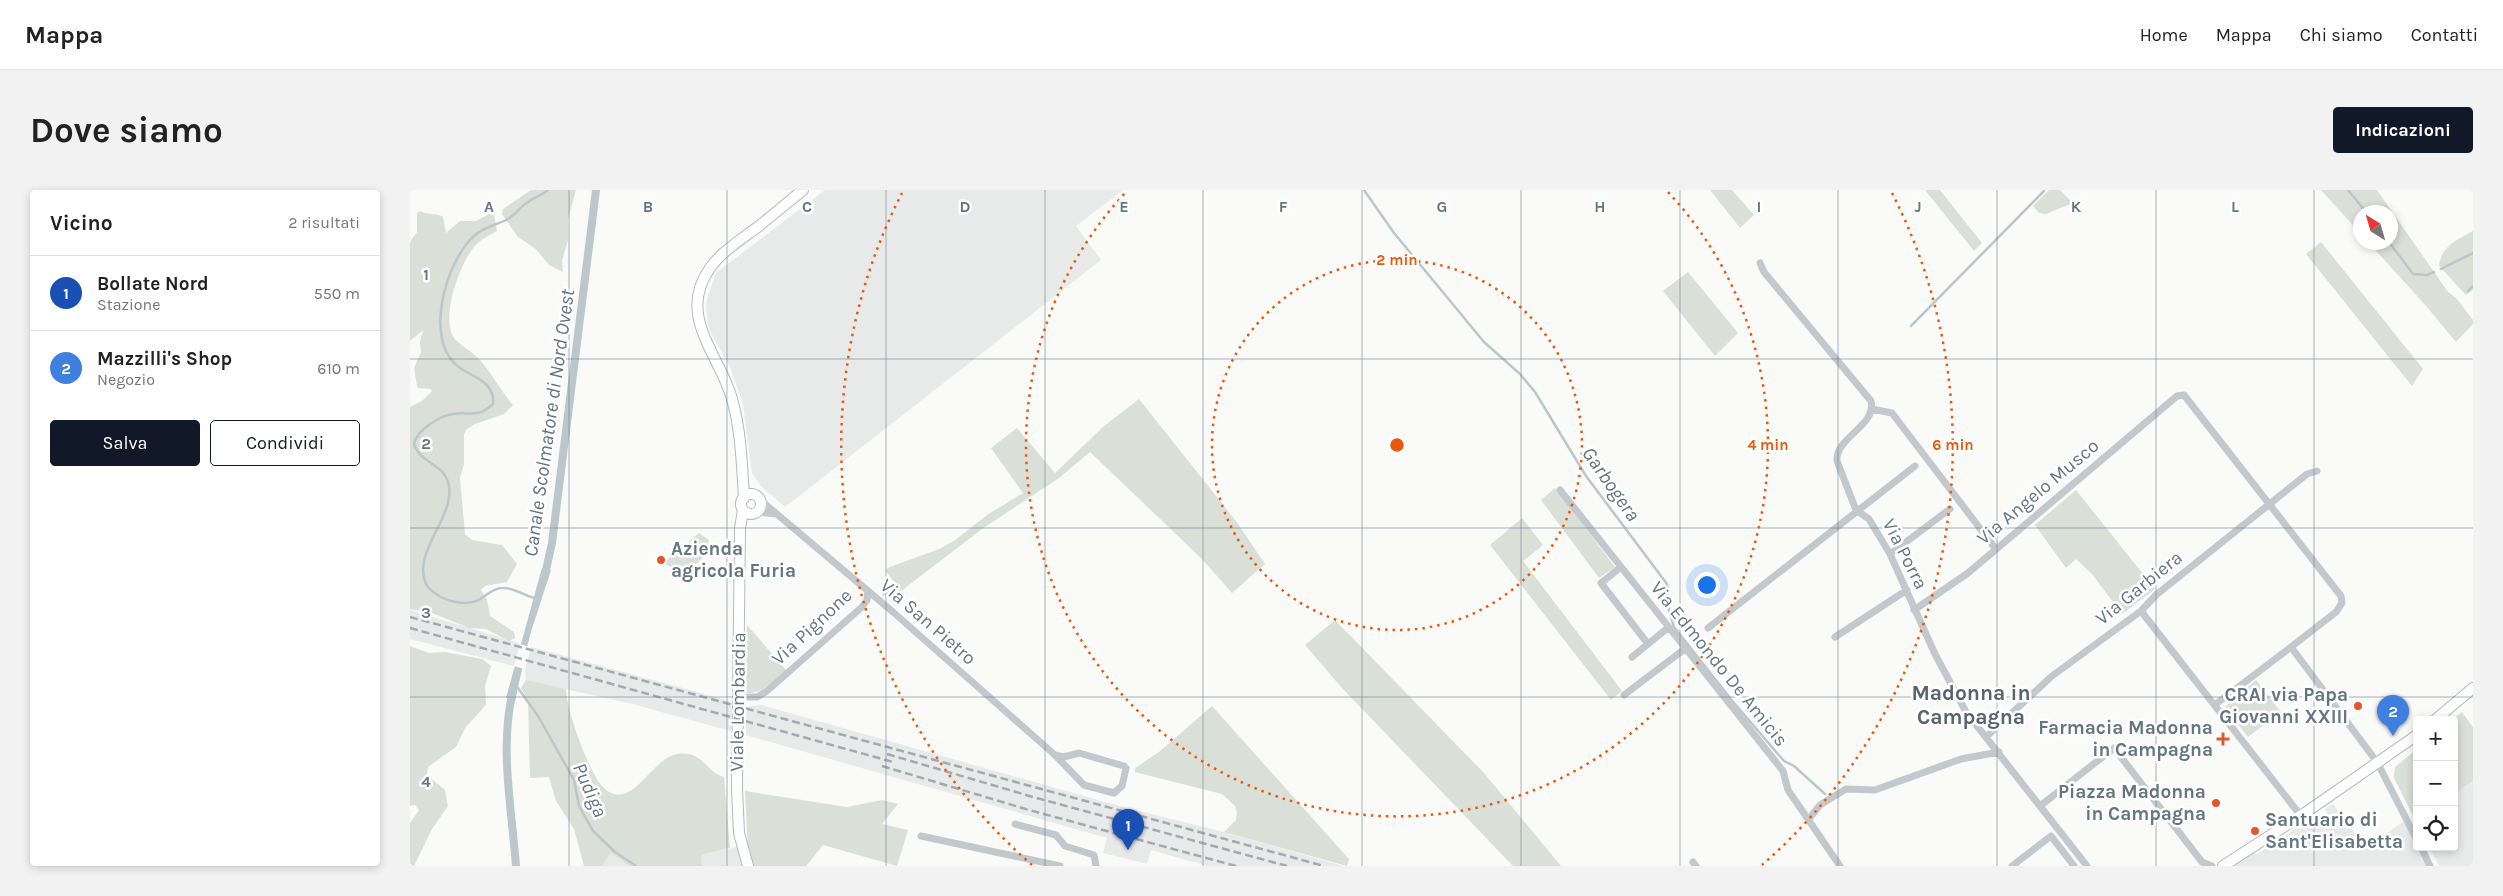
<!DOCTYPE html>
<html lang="it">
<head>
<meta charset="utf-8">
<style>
  body { margin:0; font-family:Karla,sans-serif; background:#f2f2f2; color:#222 }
  .controls { position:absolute; right:15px; bottom:15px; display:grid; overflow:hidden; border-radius:5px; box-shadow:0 2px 8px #0003 }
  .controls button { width:45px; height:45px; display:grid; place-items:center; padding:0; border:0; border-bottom:1px solid #e0e0e0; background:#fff; color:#222; font:25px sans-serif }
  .compass { position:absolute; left:1943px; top:15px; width:45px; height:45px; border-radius:50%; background:#fff; box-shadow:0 2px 8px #0003; rotate:323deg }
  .you { position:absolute; left:1296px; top:394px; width:18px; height:18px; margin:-12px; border:4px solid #fff; border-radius:50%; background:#1a73e8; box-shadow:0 0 0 8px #1a73e833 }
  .badge { display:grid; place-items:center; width:32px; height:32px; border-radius:50%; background:#111827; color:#fff; font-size:16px; font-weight:700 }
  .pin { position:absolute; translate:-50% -41px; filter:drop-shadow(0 1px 2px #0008) }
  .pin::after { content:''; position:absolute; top:26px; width:18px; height:15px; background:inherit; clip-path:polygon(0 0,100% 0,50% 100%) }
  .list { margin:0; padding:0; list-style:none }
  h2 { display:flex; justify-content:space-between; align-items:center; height:65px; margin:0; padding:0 20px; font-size:21px }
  h2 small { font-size:16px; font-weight:400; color:#767676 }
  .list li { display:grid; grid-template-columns:32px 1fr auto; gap:15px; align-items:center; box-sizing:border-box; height:75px; padding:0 20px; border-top:1px solid #e0e0e0 }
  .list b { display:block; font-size:19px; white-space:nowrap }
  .list p { margin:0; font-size:16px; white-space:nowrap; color:#767676 }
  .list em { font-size:16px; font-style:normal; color:#767676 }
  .actions { display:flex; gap:10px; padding:15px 20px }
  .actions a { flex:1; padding:11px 0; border:1px solid #111827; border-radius:5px; text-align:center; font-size:18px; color:#111827 }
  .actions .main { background:#111827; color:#fff }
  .icon { flex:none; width:28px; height:28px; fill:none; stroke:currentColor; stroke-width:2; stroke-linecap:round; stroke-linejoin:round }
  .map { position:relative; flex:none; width:2063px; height:676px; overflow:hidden; border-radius:5px }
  header { display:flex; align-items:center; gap:30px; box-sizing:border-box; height:70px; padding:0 25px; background:#fff; border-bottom:1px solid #e0e0e0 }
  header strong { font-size:24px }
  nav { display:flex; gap:28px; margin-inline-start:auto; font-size:18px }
  .intro { display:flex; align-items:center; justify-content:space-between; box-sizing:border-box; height:120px; padding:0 30px }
  h1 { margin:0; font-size:35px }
  .button { padding:12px 22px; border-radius:5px; background:#111827; color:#fff; font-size:18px; font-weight:700 }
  main { display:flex; gap:30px; padding:0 30px }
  aside { flex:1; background:#fff; border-radius:5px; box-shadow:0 2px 8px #0003 }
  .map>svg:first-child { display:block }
  .built { fill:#e8e9e9 }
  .green { fill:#dadfd7 }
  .water { fill:#bbc7cb }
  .pier { fill:#fafaf8 }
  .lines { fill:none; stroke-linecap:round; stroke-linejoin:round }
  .stream { stroke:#bbc7cb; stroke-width:2.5 }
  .canal { stroke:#bbc7cb; stroke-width:8 }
  .secondary-casing { stroke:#b3babf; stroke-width:12 }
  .street { stroke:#c3c8cc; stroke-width:7 }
  .secondary { stroke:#fff; stroke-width:10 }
  .rail { stroke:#a2aab0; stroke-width:2.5; stroke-dasharray:8 4; stroke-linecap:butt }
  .grid { fill:none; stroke:#657683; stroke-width:1; stroke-opacity:0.55 }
  .ring { fill:none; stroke:#e8590c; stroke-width:2.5; stroke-dasharray:2.5 5 }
  .poi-dot { fill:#e4572e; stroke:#fff; stroke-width:2 }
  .labels { text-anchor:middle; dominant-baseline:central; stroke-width:5; stroke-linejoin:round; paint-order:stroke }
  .street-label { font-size:19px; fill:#657683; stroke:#fff }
  .poi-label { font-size:19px; font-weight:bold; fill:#657683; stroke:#fff; text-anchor:end }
  .water-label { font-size:20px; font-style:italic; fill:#60757c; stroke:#fff }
  .quarter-label { font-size:21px; font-weight:bold; fill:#57646e; stroke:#fff }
  .grid-label { font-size:16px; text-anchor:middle; font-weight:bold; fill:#657683; stroke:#fff; stroke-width:5; stroke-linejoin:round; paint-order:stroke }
  .centre { fill:#e8590c; stroke:#fff; stroke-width:2.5 }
  .ring-label { font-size:15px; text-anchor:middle; font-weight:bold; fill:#e8590c; stroke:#fff; stroke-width:5; stroke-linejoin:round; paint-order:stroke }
</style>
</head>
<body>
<header>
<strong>Mappa</strong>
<nav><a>Home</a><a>Mappa</a><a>Chi siamo</a><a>Contatti</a></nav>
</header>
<div class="intro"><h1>Dove siamo</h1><a class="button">Indicazioni</a></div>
<main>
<aside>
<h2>Vicino<small>2 risultati</small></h2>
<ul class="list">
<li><span class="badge" style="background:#1a4fb4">1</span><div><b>Bollate Nord</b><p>Stazione</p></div><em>550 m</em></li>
<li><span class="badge" style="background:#3f7fe0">2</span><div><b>Mazzilli's Shop</b><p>Negozio</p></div><em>610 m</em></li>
</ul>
<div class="actions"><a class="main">Salva</a><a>Condividi</a></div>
</aside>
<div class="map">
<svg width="2063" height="676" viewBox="0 0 2063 676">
  <rect width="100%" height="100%" fill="#fafaf8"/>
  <path class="built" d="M415,0H713L666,36L691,70L375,317L351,296L342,283L333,214L320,177L299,139L296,117L298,105L306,83Z
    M0,420L106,452L110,454L104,476L0,449Z
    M121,457L317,510L322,513L321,541L222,514L116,490L115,479Z
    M351,515L713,617L814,642L933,676H797L741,660L737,674L693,663L697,648L336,545V517Z
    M2063,591V676H2029L2019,657H2044V604Z
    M1923,614L1956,658L1994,631L2017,676H1824L1844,662L1846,665L1903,627L1910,630L1918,625L1915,619Z
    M331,656L338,676H292L291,665Z
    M201,663L215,672L220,676H192Z"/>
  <path class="green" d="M121,0H166L158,29V50L152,71L153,82L139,75L126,59L108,47L92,24L93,19Z
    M1300,0H1322L1344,25L1330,38Z
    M1515,0H1530L1572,53L1564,61Z
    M1639,0H1650L1663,13L1636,24L1629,23L1623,16Z
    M1911,0H1967L2038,102L2047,109L2063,130V134L2046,152L2017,117L1959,53L1980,52V22H1950V43Z
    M10,21C18,26 26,22 33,27L36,43L50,31H66L79,24H84L87,41C79,46 72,48 65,56C50,72 30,128 44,148C48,154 63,162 70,170C82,184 91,201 103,215L94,224L65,234L57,239L54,244V274L50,288L55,344L62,350L92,355L107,374L97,392L75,396L71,400L77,410L80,426L104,442L105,448L99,451L76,439L59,438L22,423L0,419V217L12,211L22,201L21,199L8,198L7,196L4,178L11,162L10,152L13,140L0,151V52L7,42V23Z
    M2063,41V100L2056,105L2029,76C2031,56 2047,50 2063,41Z
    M1911,52L2013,179L2002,196L1896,64Z
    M1278,82L1328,143L1305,166L1253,101Z
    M729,209L826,331L855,374L822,403L792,369L680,262L649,288L572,339L482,408L471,405L484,392L475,380L480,377L529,359L544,351L577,325L613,303L581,258L607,238L645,283L694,236Z
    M1145,298L1205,377L1189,388L1131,310Z
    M1666,300L1745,399L1712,424L1682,384L1666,369L1656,378L1625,335Z
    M1112,328L1133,355L1113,371L1212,501L1201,510L1080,355Z
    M289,343L299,350C298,374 273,386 253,373Z
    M925,430L1074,583L1151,676H1103L932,498L895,455Z
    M337,435L376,480C364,490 353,504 336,503Z
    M0,456L19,463L35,462L72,469L81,476L75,496L76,515L55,538L46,557L18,577L17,585L35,600L38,616L22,639L4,676H0V633L9,620L5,615L0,616Z
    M116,490L156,499C156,519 179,582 192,596C198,603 207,607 216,603C235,595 247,567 268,564C292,560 297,583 314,587L320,658L291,665L292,676H220L201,663L192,676H174L164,639L146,611L139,587L120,588L118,511L111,498Z
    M1846,490L1871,522L1838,547L1815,517Z
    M802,516L939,669L937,676L814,642L826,630L827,622L825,616L812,604L725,582V578L749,562Z
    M2052,522L2063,537V591L2044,604V530H2042Z
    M2007,559V629L2005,630L1984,588L1985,577Z
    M335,601L437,617L472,610L488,614L472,634L498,640L487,676L413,655L396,676H344L338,659Z"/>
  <path class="water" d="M132,378L141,380L120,445L105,510L96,508Z"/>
  <path class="pier" d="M110,454L120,457L114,479L104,476Z"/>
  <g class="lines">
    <path class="stream" d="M954,0L984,43L1074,152L1110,184L1125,202L1176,286L1257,394L1259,421L1264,437L1324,513L1374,571L1384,576L1415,604
      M1938,0L1956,22
      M1979,52L2003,84L2017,85L2024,82
      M2031,79L2063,63
      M2058,101L2063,96
      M1501,136L1634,1
      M124,408C114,405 102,397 92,398C75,399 73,417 46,412C34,410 25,405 17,396C0,363 44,330 39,296C35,273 10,274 4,254C7,240 29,226 43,224C60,221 67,229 83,214C85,194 67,188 53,180C11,156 35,72 64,46C73,37 87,35 98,29C106,24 111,16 118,12C125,7 130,6 138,0
      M108,498L128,526L164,590L169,616L183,641L205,662L226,676"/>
    <path class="canal" d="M134,389L142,353L186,0
      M103,502C89,554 102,622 106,676"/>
    <g class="secondary-casing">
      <path id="secondary" d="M331 314a10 10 0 1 1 20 0a10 10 0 1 1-20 0Z
        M334,308C332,276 331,240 322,209C310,165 266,126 300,78C312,61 332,49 349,36C364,24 378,12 393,0
        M333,320L330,338L327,598L329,643L338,676
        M2025,530L2063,498
        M1813,676L1895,623L2007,545"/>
    </g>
    <path class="street" d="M1350,73L1354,82L1461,211C1467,236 1425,247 1427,271L1446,320L1459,329L1480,364L1525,464L1556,522L1677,676
      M1462,219L1482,223L1585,358
      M1150,300L1373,581L1378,600L1430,676
      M349,309L483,422L645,565L674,595L704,603L712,596L716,578L714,576L669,563L654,567L645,565
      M347,322L366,324
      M1480,364L1540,319
      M1211,377L1191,393L1238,454
      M1504,420L1558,383L1767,206L1774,205L1931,406L1932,413L1926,422L1881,457L1967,572L2007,650
      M1731,421L1891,626
      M1298,438L1505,276
      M1425,447L1497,400
      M1222,467L1259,437
      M1214,505L1276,458
      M338,507H347L357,501L452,417L457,410L458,401
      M1806,514L1881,457
      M1576,547L1642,486L1731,421L1746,405L1897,284L1907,281
      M1630,616L1704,558L1792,672L1802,676
      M1398,630L1410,615L1436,599L1465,600L1551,569L1589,562
      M605,634L646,645L655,656L684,665L686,676
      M511,646L650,676
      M2011,657L2020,676
      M1283,672L1286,676
      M1602,676L1641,646L1664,676"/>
    <use href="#secondary" class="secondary"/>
    <path class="rail" d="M0,427L914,676
      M0,438L483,572
      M477,564L623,607L877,676
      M472,576L619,620L826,676"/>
  </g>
  <path class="grid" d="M159,0V676M317,0V676M476,0V676M635,0V676M793,0V676M952,0V676M1111,0V676M1270,0V676M1428,0V676M1587,0V676M1746,0V676M1904,0V676M0,169H2063M0,338H2063M0,507H2063"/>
  <g class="ring">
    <circle cx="987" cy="255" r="185"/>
    <path d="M1258 2A371 371 0 1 1 716 2"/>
    <path d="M622 675A556 556 0 0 1 492 3M1482 3A556 556 0 0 1 1352 675"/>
  </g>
  <g class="poi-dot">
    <circle cx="251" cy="370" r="5"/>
    <circle cx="1948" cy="516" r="5"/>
    <path d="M1810.5 541.5h5v5h5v5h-5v5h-5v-5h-5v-5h5z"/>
    <circle cx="1806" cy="613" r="5"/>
    <circle cx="1845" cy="641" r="5"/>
  </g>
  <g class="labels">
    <g class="street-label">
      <text transform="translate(1628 302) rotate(-40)">Via Angelo Musco</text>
      <text transform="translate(1495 364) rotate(63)">Via Porra</text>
      <text transform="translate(1729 398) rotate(-39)">Via Garbiera</text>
      <text transform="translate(518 432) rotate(41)">Via San Pietro</text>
      <text transform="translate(402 437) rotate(-43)">Via Pignone</text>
      <text transform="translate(1309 474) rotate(51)">Via Edmondo De Amicis</text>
      <text transform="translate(328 512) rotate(-89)">Viale Lombardia</text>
    </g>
    <g class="poi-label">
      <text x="261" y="359" text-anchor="start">Azienda<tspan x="261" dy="22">agricola Furia</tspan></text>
      <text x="1938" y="505">CRAI via Papa<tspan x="1938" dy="22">Giovanni XXIII</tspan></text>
      <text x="1803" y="538">Farmacia Madonna<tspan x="1803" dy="22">in Campagna</tspan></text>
      <text x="1796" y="602">Piazza Madonna<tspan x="1796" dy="22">in Campagna</tspan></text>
      <text x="1855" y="630" text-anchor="start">Santuario di<tspan x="1855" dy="22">Sant'Elisabetta</tspan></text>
    </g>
    <g class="water-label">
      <text transform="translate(139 233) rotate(-82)">Canale Scolmatore di Nord Ovest</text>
      <text transform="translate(1201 294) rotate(55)">Garbogera</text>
      <text transform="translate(180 600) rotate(66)">Pudiga</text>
    </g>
    <g class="quarter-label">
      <text x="1561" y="503">Madonna in<tspan x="1561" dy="24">Campagna</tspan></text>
    </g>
  </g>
  <g class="grid-label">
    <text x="79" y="22">A</text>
    <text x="238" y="22">B</text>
    <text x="397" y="22">C</text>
    <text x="555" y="22">D</text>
    <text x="714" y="22">E</text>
    <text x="873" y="22">F</text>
    <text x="1032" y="22">G</text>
    <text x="1190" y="22">H</text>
    <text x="1349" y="22">I</text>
    <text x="1508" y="22">J</text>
    <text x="1666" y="22">K</text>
    <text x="1825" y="22">L</text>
    <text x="16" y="90">1</text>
    <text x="16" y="259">2</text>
    <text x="16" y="428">3</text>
    <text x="16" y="597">4</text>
  </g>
  <circle cx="987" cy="255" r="8" class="centre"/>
  <g class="ring-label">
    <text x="987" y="75">2 min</text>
    <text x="1358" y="260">4 min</text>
    <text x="1543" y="260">6 min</text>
  </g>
</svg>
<div class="controls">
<button>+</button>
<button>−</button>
<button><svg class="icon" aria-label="locate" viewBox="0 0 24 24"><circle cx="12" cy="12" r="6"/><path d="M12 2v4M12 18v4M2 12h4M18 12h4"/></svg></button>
</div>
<svg class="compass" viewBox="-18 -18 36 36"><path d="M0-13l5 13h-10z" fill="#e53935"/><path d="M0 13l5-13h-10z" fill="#767676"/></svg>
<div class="you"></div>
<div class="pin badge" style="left:718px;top:660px;background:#1a4fb4">1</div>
<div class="pin badge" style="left:1983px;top:546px;background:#3f7fe0">2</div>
</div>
</main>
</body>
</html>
